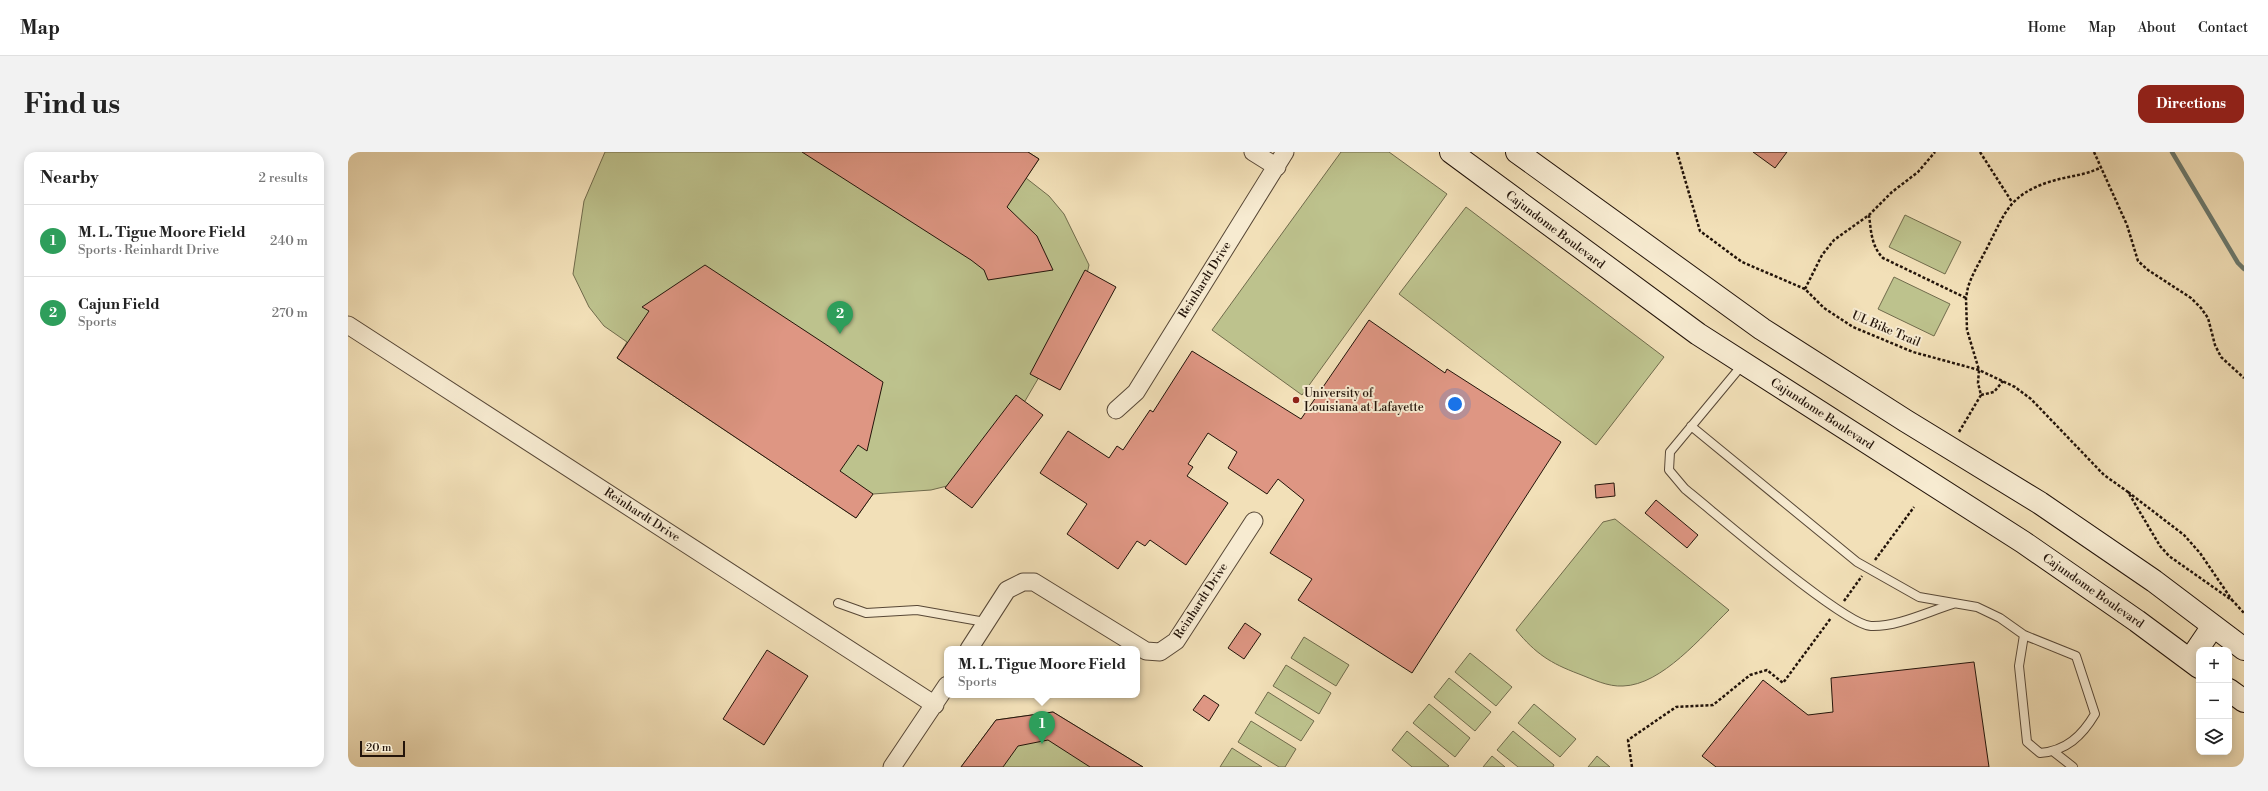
<!DOCTYPE html>
<html lang="en">
<head>
<meta charset="utf-8">
<style>
  body { margin:0; font-family:"Libre Bodoni",serif; background:#f2f2f2; color:#222 }
  .controls { position:absolute; right:12px; bottom:12px; display:grid; overflow:hidden; border-radius:8px; box-shadow:0 2px 10px #0003 }
  .controls button { width:36px; height:36px; display:grid; place-items:center; padding:0; border:0; border-bottom:1px solid #e0e0e0; background:#fff; color:#222; font:20px sans-serif }
  .scale { position:absolute; left:12px; bottom:10px; width:45px; box-sizing:border-box; padding-left:4px; border:2px solid #23140a; border-top:0; font-size:11px; line-height:14px; white-space:nowrap; color:#23140a; -webkit-text-stroke:3px #f7ebd1; paint-order:stroke }
  .you { position:absolute; left:1107px; top:252px; width:14px; height:14px; margin:-10px; border:3px solid #fff; border-radius:50%; background:#1a73e8; box-shadow:0 0 0 6px #1a73e833 }
  .badge { display:grid; place-items:center; width:26px; height:26px; border-radius:50%; background:#8f2418; color:#fff; font-size:13px; font-weight:700 }
  .pin { position:absolute; translate:-50% -33px; filter:drop-shadow(0 1px 2px #0008) }
  .pin::after { content:''; position:absolute; top:21px; width:14px; height:12px; background:inherit; clip-path:polygon(0 0,100% 0,50% 100%) }
  .popup { position:absolute; left:596px; top:494px; width:196px; height:52px; box-sizing:border-box; display:grid; place-content:center; border-radius:8px; background:#fff; filter:drop-shadow(0 1px 3px #0005); font-size:13px; white-space:nowrap; color:#767676 }
  .popup b { font-size:15px; color:#222 }
  .popup::after { content:''; position:absolute; left:50%; top:100%; margin-left:-8px; border:8px solid transparent; border-top-color:#fff }
  .list { margin:0; padding:0; list-style:none }
  h2 { display:flex; justify-content:space-between; align-items:center; height:52px; margin:0; padding:0 16px; font-size:17px }
  h2 small { font-size:13px; font-weight:400; color:#767676 }
  .list li { display:grid; grid-template-columns:26px 1fr auto; gap:12px; align-items:center; box-sizing:border-box; height:72px; padding:0 16px; border-top:1px solid #e0e0e0 }
  .list b { display:block; font-size:15px; white-space:nowrap }
  .list p { margin:0; font-size:13px; white-space:nowrap; color:#767676 }
  .list em { font-size:13px; font-style:normal; color:#767676 }
  .icon { flex:none; width:22px; height:22px; fill:none; stroke:currentColor; stroke-width:2; stroke-linecap:round; stroke-linejoin:round }
  .map { position:relative; flex:none; width:1896px; height:615px; overflow:hidden; border-radius:12px }
  header { display:flex; align-items:center; gap:24px; box-sizing:border-box; height:56px; padding:0 20px; background:#fff; border-bottom:1px solid #e0e0e0 }
  header strong { font-size:19px }
  nav { display:flex; gap:22px; margin-inline-start:auto; font-size:14px }
  .intro { display:flex; align-items:center; justify-content:space-between; box-sizing:border-box; height:96px; padding:0 24px }
  h1 { margin:0; font-size:28px }
  .button { padding:10px 18px; border-radius:12px; background:#8f2418; color:#fff; font-size:14px; font-weight:700 }
  main { display:flex; gap:24px; padding:0 24px }
  aside { flex:1; background:#fff; border-radius:12px; box-shadow:0 2px 10px #0003 }
  .map>svg:first-child { display:block }
  .grass { fill:#bdc28d; stroke:#706b4c }
  .lines { fill:none; stroke-linecap:round; stroke-linejoin:round }
  .stream { stroke:#6b796e; stroke-width:4.5 }
  .building { fill:#de9683; stroke:#23140a }
  .lane-casing { stroke:#574736; stroke-width:10 }
  .street-casing { stroke:#574736; stroke-width:19 }
  .secondary-casing { stroke:#23140a; stroke-width:24 }
  .path { stroke:#23140a; stroke-width:2.5; stroke-dasharray:3 2; stroke-linecap:butt }
  .lane { stroke:#f7ebd1; stroke-width:8 }
  .street { stroke:#f7ebd1; stroke-width:17 }
  .secondary { stroke:#f7ebd1; stroke-width:22 }
  .poi-dot { fill:#8f2418; stroke:#f7ebd1; stroke-width:1.5 }
  .labels { text-anchor:middle; dominant-baseline:central; stroke-width:4; stroke-linejoin:round; paint-order:stroke }
  .street-label { font-size:12px; fill:#23140a; stroke:#f7ebd1 }
  .poi-label { font-size:12px; fill:#23140a; stroke:#f7ebd1; text-anchor:start }
</style>
</head>
<body>
<header>
<strong>Map</strong>
<nav><a>Home</a><a>Map</a><a>About</a><a>Contact</a></nav>
</header>
<div class="intro"><h1>Find us</h1><a class="button">Directions</a></div>
<main>
<aside>
<h2>Nearby<small>2 results</small></h2>
<ul class="list">
<li><span class="badge" style="background:#2e9e5b">1</span><div><b>M. L. Tigue Moore Field</b><p>Sports · Reinhardt Drive</p></div><em>240 m</em></li>
<li><span class="badge" style="background:#2e9e5b">2</span><div><b>Cajun Field</b><p>Sports</p></div><em>270 m</em></li>
</ul>
</aside>
<div class="map">
<svg width="1896" height="615" viewBox="0 0 1896 615">
  <rect width="100%" height="100%" fill="#f2e0b8"/>
  <filter id="stains"><feTurbulence type="fractalNoise" baseFrequency=".005" numOctaves="4"/><feColorMatrix values="0 0 0 0 .2 0 0 0 0 .09 0 0 0 0 .02 0 0 0 .5 -.17"/></filter>
  <radialGradient id="worn" r=".72"><stop offset=".6" stop-color="#630" stop-opacity="0"/><stop offset="1" stop-color="#630" stop-opacity=".3"/></radialGradient>
  <path class="grass" d="M257,0H680L691,7L678,26L701,44L716,62L741,113L731,157L667,266L611,331L583,338L525,342L508,366L269,206L279,190L256,174L241,155L225,122L236,49Z
    M993,0H1041L1099,42L954,243L864,178Z
    M1118,55L1316,205L1248,293L1051,142Z
    M1557,63L1613,90L1597,122L1541,95Z
    M1546,125L1602,152L1586,184L1530,157Z
    M1267,367L1381,458C1354,484 1314,533 1275,534C1260,535 1244,527 1231,522C1202,511 1188,502 1168,478L1255,370Z
    M956,485L1001,513L988,534L943,506Z
    M1122,501L1164,535L1148,554L1107,520Z
    M938,513L983,541L971,562L925,534Z
    M1101,526L1143,560L1127,579L1086,545Z
    M920,540L966,569L953,589L907,561Z
    M1081,552L1122,586L1107,605L1065,571Z
    M1186,552L1228,587L1212,605L1170,571Z
    M705,560L795,615H613L648,568Z
    M903,569L948,597L937,615H931L890,590Z
    M1059,579L1101,614L1099,615H1064L1044,598Z
    M1165,579L1206,613L1205,615H1170L1149,598Z
    M884,596L914,615H872Z
    M1144,604L1157,615H1135Z
    M1249,604L1262,615H1240Z"/>
  <g class="lines">
    <path class="stream" d="M1824,0L1890,111L1896,117"/>
  </g>
  <path class="building" d="M454,0H680L691,7L659,55L689,84L705,118L640,128L636,118L623,108Z
    M1405,0H1439L1427,16Z
    M357,113L535,230L519,299L510,293L492,319L525,342L508,366L269,206L301,159L294,155Z
    M737,118L768,135L712,238L682,222Z
    M1021,168L1097,221L1099,217L1213,290L1064,521L950,448L964,427L922,401L956,348L930,327L919,342L880,316L889,300L860,281L840,312L845,315L839,324L880,351L838,413L802,388L797,394L789,389L770,417L719,382L739,352L692,321L720,279L761,306L769,294L775,298L802,258L805,260L844,199L953,267Z
    M668,243L695,263L624,356L597,336Z
    M1266,331L1267,344L1248,346L1247,333Z
    M1308,348L1350,383L1339,396L1297,361Z
    M897,471L913,482L896,507L880,496Z
    M419,498L460,524L416,593L375,567Z
    M1626,510L1641,615H1368L1354,604L1415,528L1460,563L1485,560L1483,526Z
    M856,543L871,553L861,569L845,558Z
    M705,560L795,615H742L700,588L670,594L655,615H613L648,568Z"/>
  <g class="lines">
    <g class="lane-casing">
      <path id="lane" d="M1395,212L1322,300L1321,318L1337,337C1366,360 1496,473 1523,474C1549,475 1579,460 1605,452
        M1343,274L1509,410L1571,445L1629,455L1652,466L1676,483L1671,514L1679,590L1692,601C1718,599 1734,584 1747,562L1728,504L1676,483
        M490,451L518,461L569,458L637,470
        M1706,600L1725,615"/>
    </g>
    <g class="street-casing">
      <path id="street" d="M905,0L929,15
        M0,173L587,553
        M768,258L788,240L937,0
        M621,497L659,438L675,430H686L798,499L812,500L828,489L906,369
        M544,615L599,533"/>
    </g>
    <g class="secondary-casing">
      <path id="secondary" d="M1103,0L1350,182L1675,390L1789,469L1851,515
        M1169,0L1414,177L1558,269L1692,351L1806,429L1896,497
        M1842,508L1865,474
        M1881,538L1896,549"/>
    </g>
    <path class="path" d="M1329,0L1352,79L1394,110L1457,137L1476,156L1505,175L1565,200L1631,218L1667,235L1683,247L1756,323L1780,340L1812,394L1821,404L1885,449L1896,461
      M1632,0L1664,50
      M1746,0L1779,73L1790,109L1800,118L1843,146L1853,156L1860,166L1867,193L1873,205L1896,226
      M1521,63C1523,78 1523,94 1535,106L1618,146
      M1457,137L1474,103L1486,88L1521,63L1544,40L1570,20L1587,0
      M1633,243L1646,240L1655,229
      M1611,280L1633,243L1630,231L1631,218L1619,178L1618,146L1620,135C1625,120 1633,108 1640,94C1657,61 1661,43 1701,30C1719,24 1736,24 1754,15
      M1780,340L1836,383L1852,401L1884,448
      M1527,408L1566,355
      M1496,449L1514,424
      M1284,615L1280,588L1328,555L1365,553L1402,523L1419,518L1435,531L1483,466"/>
    <use href="#lane" class="lane"/>
    <use href="#street" class="street"/>
    <use href="#secondary" class="secondary"/>
  </g>
  <circle class="poi-dot" cx="948" cy="248" r="4"/>
  <g class="labels">
    <g class="street-label">
      <text transform="translate(1207 78) rotate(37)">Cajundome Boulevard</text>
      <text transform="translate(857 128) rotate(-58)">Reinhardt Drive</text>
      <text transform="translate(1538 177) rotate(23)">UL Bike Trail</text>
      <text transform="translate(1474 262) rotate(33)">Cajundome Boulevard</text>
      <text transform="translate(294 363) rotate(33)">Reinhardt Drive</text>
      <text transform="translate(1745 439) rotate(35)">Cajundome Boulevard</text>
      <text transform="translate(853 449) rotate(-57)">Reinhardt Drive</text>
    </g>
    <g class="poi-label">
      <text x="956" y="241">University of<tspan x="956" dy="14">Louisiana at Lafayette</tspan></text>
    </g>
  </g>
  <rect width="100%" height="100%" filter="url(#stains)"/>
  <rect width="100%" height="100%" fill="url(#worn)"/>
</svg>
<div class="controls">
<button>+</button>
<button>−</button>
<button><svg class="icon" aria-label="layers" viewBox="0 0 24 24"><path d="M12 4l9 5-9 5-9-5zM3 14l9 5 9-5"/></svg></button>
</div>
<div class="scale">20 m</div>
<div class="you"></div>
<div class="pin badge" style="left:694px;top:592px;background:#2e9e5b">1</div>
<div class="popup"><b>M. L. Tigue Moore Field</b>Sports</div>
<div class="pin badge" style="left:492px;top:182px;background:#2e9e5b">2</div>
</div>
</main>
</body>
</html>
